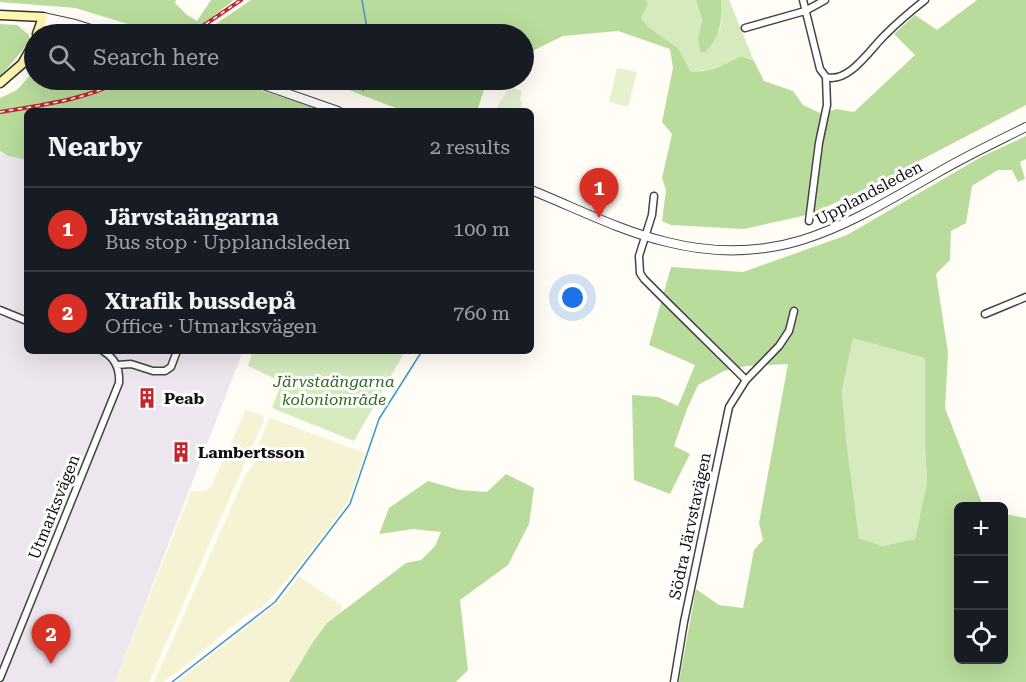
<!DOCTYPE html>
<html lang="en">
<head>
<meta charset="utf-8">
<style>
  body { margin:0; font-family:"Roboto Serif",serif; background:#20242c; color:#f1f3f6 }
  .controls { position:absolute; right:18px; bottom:18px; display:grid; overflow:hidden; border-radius:9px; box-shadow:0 6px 24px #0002 }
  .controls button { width:54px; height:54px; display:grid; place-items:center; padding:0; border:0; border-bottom:2px solid #363941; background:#171b24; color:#f1f3f6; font:30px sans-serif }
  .you { position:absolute; left:573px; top:298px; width:21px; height:21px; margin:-15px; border:4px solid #fff; border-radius:50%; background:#1a73e8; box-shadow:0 0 0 9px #1a73e833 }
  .badge { display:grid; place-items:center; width:39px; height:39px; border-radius:50%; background:#d93025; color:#fff; font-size:20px; font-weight:700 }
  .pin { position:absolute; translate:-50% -50px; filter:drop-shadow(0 2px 3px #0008) }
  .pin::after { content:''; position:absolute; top:32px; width:21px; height:18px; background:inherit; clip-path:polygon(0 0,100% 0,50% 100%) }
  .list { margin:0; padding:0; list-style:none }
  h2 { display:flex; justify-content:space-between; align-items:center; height:78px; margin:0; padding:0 24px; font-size:26px }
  h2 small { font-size:20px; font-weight:400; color:#9ea1a6 }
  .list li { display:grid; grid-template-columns:39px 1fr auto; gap:18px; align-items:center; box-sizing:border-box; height:84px; padding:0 24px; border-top:2px solid #363941 }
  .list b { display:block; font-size:22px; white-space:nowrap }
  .list p { margin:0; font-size:20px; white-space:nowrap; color:#9ea1a6 }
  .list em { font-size:20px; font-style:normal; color:#9ea1a6 }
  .icon { flex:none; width:33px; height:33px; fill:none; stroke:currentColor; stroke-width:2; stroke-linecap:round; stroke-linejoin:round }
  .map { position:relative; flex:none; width:1026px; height:682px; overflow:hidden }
  .search { position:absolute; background:#171b24; box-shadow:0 6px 24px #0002; left:24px; top:24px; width:510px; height:66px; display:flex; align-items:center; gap:15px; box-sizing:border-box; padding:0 21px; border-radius:33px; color:#9ea1a6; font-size:22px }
  .panel { position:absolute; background:#171b24; box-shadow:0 6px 24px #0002; left:24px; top:108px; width:510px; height:246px; border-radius:9px }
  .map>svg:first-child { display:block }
  .industrial { fill:#eee6ef }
  .farmland { fill:#f6f3d4 }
  .green { fill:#d5ebbd }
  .forest { fill:#b9dc9c; fill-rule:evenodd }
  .pitch { fill:#e6f2cf }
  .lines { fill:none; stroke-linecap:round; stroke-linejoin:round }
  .stream { stroke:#3f96cf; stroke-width:1.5 }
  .minor-casing { stroke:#444; stroke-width:9 }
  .tertiary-casing { stroke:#444; stroke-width:10 }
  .secondary-casing { stroke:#333; stroke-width:11 }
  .minor { stroke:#fff; stroke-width:6 }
  .tertiary { stroke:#fff; stroke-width:8 }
  .secondary { stroke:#fff6b0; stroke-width:8 }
  .rail-casing { stroke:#c4262e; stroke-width:4 }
  .rail { stroke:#fff; stroke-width:1.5; stroke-dasharray:4.5; stroke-linecap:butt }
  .labels { text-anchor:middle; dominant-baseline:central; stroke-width:6; stroke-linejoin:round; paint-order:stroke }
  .street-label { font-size:16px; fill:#111; stroke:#fff }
  .park-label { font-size:16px; font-style:italic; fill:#2f6b1f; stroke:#fff }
  .poi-label { font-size:16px; font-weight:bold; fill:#111; stroke:#fff; text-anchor:start }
</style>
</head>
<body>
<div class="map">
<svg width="1026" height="682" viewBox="0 0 1026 682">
  <rect width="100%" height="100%" fill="#fffdf5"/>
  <path class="industrial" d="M0,152L8,156L27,160V351H243L115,682H0Z"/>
  <path class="farmland" d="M246,410L260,414L264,418L263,422L149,682H115L191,491H204L211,487Z
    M270,418L365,453L348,502L300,565L264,606L246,615L175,674L163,682H154L246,474L257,459L254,454Z
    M299,576L342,606L340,613L327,623L313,642L289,682H177L279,602Z"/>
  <path class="green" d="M645,0H696L702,20L698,39L700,52L709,48C711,43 715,40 717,35C723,25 722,12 721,0H729L754,61L741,56C724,64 709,73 689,71L678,48L647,26L641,16L647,4Z
    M853,338L926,358L925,446L927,482L915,539L881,546L859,538L846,439L842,390Z
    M253,351H405L354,441L272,408L282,382L248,366Z"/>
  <path class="forest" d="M0,0H176L175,3L187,15L197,21L211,0H234L195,30L169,33L138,27L75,8L0,2Z
    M251,0H645L648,4L641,17L647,26L678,48L690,71C709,74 724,64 741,56L754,61L764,81L793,91L803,105L822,114L836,109L854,112L915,55L894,34L915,15L937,30L977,0H1026V105L871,186L811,214L744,229L671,225L662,221L666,190L662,178L672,134L662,122L673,68L670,49L618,31L563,36L524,55V34H201Z
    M696,0H721C723,20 720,38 705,52H700L698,39L702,20Z
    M0,24L17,25L29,35V42L0,77Z
    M34,71V80H229L325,111H27V160L8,156L0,151V98L17,90Z
    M322,80H487L477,111H404Z
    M1026,136V159L1020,162L1025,179L1018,182L1012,170H998L972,186L966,223L951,231L950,260L936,274L948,353L945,408L983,506H958V660H1004V514L1026,518V682H679L696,589L719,605L743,608L754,550L763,540L759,523L788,364L747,366L724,371L698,385L687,409L674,446L690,454L670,494L634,480L632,395L658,397L678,406L695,365L649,345L671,267L743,272L847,235L981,157ZM853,338L925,358V446L927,482L915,539L882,546L859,538L846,439L842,390Z
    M506,474L534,488L529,524L508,565L460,600L468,670L456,682H289L313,642L327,623L406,563L421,560L435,546L441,532L413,529L379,534L389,508L428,481L460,490L487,492Z"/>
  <path class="pitch" d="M617,68L637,72L628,107L609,102Z
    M509,87L522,91L520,100L522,101V111H495Z"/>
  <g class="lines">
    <path class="stream" d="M362,0L368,34
      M362,80L363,91
      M172,682L275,602L350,504L379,419L422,351"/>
    <g class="minor-casing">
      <path id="minor" d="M803,0L820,69L826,77
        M745,28L805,11L825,0
        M826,77C849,84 871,48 885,35C898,22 911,11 925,0
        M654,196L652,215L639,256L640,273L644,279L669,304L746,380
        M809,221L819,143L827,105L826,77
        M0,310L27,321
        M985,314L1026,297
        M117,365L131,364L153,371H165L171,367L177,351
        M0,678L119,383C120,369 115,358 103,351
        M674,682L684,622L729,407L746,380L779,346L789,331L794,311"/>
    </g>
    <g class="tertiary-casing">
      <path id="tertiary" d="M43,17L75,24L107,34
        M42,22L79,29
        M249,80L338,111
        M531,190C576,208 620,231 667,242C778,270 846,225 937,173C966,156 996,142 1026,127"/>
    </g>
    <g class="secondary-casing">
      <path id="secondary" d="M0,15L43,17L37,34
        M0,83L22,64L34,43"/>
    </g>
    <use href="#minor" class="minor"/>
    <use href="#tertiary" class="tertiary"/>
    <use href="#secondary" class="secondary"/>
    <g class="rail-casing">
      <path id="rail" d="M191,34L241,0
        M0,112C42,105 84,100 123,80"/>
    </g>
    <use href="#rail" class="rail"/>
  </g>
  <defs>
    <g id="building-bare" transform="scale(1.62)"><path d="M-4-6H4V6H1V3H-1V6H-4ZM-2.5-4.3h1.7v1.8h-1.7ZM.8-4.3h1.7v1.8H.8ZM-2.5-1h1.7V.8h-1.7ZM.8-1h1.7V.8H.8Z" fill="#c4262e" stroke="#fff" stroke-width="2.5" paint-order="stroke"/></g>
  </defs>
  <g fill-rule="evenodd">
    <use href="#building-bare" x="147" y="398"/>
    <use href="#building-bare" x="181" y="452"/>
  </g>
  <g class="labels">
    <g class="street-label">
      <text transform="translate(869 193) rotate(-28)">Upplandsleden</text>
      <text transform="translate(54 507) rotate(-68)">Utmarksvägen</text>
      <text transform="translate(690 526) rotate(-78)">Södra Järvstavägen</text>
    </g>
    <g class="park-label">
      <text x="334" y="381">Järvstaängarna<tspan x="334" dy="18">koloniområde</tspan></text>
    </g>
    <g class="poi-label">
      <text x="164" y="398">Peab</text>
      <text x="198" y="452">Lambertsson</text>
    </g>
  </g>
</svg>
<div class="controls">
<button>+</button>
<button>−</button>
<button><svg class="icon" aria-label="locate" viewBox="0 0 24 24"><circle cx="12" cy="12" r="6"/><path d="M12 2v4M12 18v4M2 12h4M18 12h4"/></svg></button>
</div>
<div class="you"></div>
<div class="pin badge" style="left:599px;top:218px">1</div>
<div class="pin badge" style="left:51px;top:664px">2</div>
<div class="search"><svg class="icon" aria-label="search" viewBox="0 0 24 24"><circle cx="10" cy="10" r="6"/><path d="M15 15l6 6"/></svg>Search here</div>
<section class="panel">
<h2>Nearby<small>2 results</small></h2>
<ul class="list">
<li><span class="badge">1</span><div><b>Järvstaängarna</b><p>Bus stop · Upplandsleden</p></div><em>100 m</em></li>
<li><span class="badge">2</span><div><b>Xtrafik bussdepå</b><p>Office · Utmarksvägen</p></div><em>760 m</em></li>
</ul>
</section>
</div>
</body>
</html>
